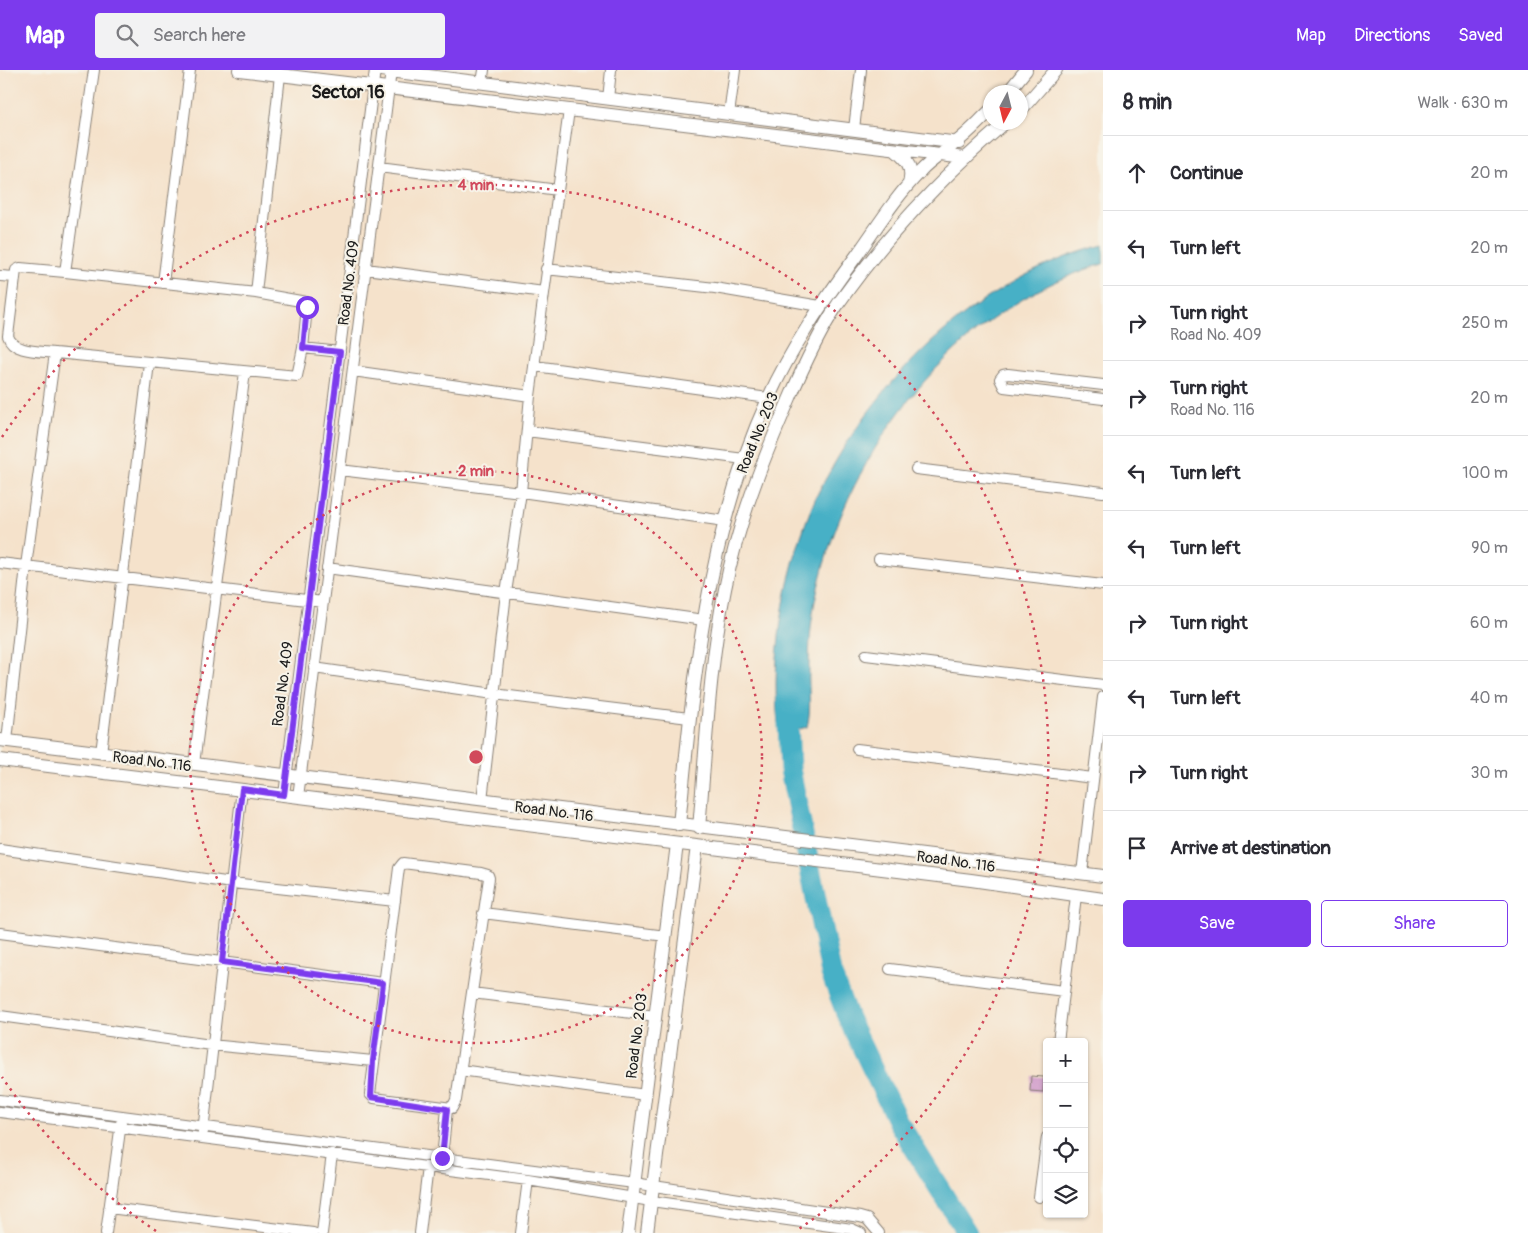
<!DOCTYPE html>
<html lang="en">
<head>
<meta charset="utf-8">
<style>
  body { margin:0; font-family:Pangolin,sans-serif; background:#f2f2f3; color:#2b2b33 }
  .controls { position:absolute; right:15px; bottom:15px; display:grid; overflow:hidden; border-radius:5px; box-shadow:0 1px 4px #0004 }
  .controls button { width:45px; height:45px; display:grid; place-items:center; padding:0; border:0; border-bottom:1px solid #e1e1e2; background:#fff; color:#2b2b33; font:25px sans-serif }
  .compass { position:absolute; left:983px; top:15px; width:45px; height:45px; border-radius:50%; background:#fff; box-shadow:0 1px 4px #0004; rotate:187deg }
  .stop { position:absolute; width:15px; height:15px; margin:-11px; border:4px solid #7c3aed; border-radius:50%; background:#fff }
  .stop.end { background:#7c3aed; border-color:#fff; box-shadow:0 1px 5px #0008 }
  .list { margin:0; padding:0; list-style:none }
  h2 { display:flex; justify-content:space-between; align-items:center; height:65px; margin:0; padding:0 20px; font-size:21px }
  h2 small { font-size:16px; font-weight:400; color:#7c7c81 }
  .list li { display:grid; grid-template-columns:32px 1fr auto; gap:15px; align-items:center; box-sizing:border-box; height:75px; padding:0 20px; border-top:1px solid #e1e1e2 }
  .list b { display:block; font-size:19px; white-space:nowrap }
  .list p { margin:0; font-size:16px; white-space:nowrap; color:#7c7c81 }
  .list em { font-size:16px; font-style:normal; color:#7c7c81 }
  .actions { display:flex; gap:10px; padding:15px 20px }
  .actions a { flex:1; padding:11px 0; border:1px solid #7c3aed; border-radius:5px; text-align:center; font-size:18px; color:#7c3aed }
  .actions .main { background:#7c3aed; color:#fff }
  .icon { flex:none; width:28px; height:28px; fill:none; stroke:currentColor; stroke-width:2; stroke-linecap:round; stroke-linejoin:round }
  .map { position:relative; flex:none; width:1103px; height:1163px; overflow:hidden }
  header { display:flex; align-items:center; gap:30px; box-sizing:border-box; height:70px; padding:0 25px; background:#7c3aed; color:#fff }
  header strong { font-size:24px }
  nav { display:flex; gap:28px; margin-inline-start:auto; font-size:18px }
  .search { width:350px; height:45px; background:#f2f2f3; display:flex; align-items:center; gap:12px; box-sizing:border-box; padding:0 18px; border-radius:5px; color:#7c7c81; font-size:19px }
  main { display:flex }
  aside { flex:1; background:#fff }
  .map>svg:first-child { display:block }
  .water { fill:#47b0c6; stroke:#326671 }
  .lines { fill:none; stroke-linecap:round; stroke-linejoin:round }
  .river { stroke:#47b0c6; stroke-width:21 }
  .building { fill:#cf98c9 }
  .minor-casing { stroke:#887f74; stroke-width:12 }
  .tertiary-casing { stroke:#887f74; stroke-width:14 }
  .minor { stroke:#fff; stroke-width:10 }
  .tertiary { stroke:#fff; stroke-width:12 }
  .route { stroke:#7c3aed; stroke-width:6 }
  .ring { fill:none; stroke:#d1495b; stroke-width:2.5; stroke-dasharray:2.5 5 }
  .labels { text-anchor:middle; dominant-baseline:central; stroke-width:4; stroke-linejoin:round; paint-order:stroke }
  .street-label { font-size:15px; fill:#1c1c1c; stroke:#f7f3e8 }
  .quarter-label { font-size:18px; font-weight:bold; fill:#1c1c1c; stroke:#f7f3e8 }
  .centre { fill:#d1495b; stroke:#f7f3e8; stroke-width:2.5 }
  .ring-label { font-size:15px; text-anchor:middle; font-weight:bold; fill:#d1495b; stroke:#f7f3e8; stroke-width:4; stroke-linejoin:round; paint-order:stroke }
</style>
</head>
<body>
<header>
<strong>Map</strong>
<div class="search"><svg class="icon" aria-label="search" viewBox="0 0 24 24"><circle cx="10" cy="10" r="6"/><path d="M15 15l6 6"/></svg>Search here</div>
<nav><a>Map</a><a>Directions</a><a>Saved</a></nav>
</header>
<main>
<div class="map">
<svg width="1103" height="1163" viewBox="0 0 1103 1163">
  <rect width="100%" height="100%" fill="#f7f3e8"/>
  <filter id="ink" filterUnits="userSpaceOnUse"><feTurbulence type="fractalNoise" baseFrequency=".02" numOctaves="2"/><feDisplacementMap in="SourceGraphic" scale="10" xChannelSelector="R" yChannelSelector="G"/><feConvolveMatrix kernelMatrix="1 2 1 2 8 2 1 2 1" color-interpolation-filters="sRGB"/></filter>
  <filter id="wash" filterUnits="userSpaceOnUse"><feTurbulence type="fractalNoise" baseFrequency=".0096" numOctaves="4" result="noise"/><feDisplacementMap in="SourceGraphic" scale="20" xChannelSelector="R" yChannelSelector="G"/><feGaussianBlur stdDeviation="1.12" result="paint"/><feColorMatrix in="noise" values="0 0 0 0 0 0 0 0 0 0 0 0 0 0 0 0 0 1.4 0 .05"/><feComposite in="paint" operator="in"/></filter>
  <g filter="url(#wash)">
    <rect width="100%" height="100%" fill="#f5e2cb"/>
    <path class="water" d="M1103,175V194C957,237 849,377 817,522C811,547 809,574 809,601C808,620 812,638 807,657L796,660L778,653C770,581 787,493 816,427C821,416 828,405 834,394C892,293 989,205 1103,175Z"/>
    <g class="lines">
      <path class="river" d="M787,629L790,699L831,903L848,948L898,1052L967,1163"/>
    </g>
    <g id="blocks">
      <path class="building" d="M1031,1006L1044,1007L1043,1022L1030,1021Z"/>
    </g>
  </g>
  <g filter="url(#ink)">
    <use href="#blocks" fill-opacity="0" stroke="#887f74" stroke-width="1"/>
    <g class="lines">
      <g class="minor-casing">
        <path id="minor" d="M94,0L65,202L20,198L16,200L8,266C13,283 41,281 55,283L297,306L303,278L307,237L306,232L256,223
          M482,13L484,0
          M608,29L611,0
          M729,44L735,0
          M854,59L861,0
          M379,97L558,120
          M366,199L544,222
          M546,199L715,218L820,236
          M65,202L256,223L280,5
          M0,206L15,207
          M163,213L190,0
          M303,278L340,282
          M535,296L768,328
          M353,301L530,326
          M1103,315L1008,304L1003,305L1000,309L1004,317L1103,329
          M527,361L744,389
          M916,399L1103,422
          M340,400L521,422L725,451
          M879,489L1103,515
          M0,493L323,532
          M327,498L704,550
          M866,585L1103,615
          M314,598L494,624L689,648
          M7,671L26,496L55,283
          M857,679L1093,708
          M101,683L149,293
          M194,694L245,302
          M284,725L375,0
          M298,727L391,1
          M482,730L506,523L521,422L530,326L569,40
          M0,779L232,813L395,831
          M403,793L481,803L488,805L489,808L456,1030L452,1038L374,1028L370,1024L399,798Z
          M1082,803L1103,627
          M483,843L666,866
          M0,863L383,913
          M890,899L1064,921
          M472,923L656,946
          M0,946L211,975L373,991
          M1058,972L1076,826
          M460,1000L646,1025
          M0,1030L634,1113L860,1147L867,1149L879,1163
          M0,1042L528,1110L651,1131L852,1159L861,1163
          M203,1062L242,719
          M442,1088L447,1039
          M1039,1127L1047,1067
          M109,1138L313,1163
          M106,1163L121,1053
          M322,1163L332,1084
          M420,1163L428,1097
          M521,1163L528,1110"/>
      </g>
      <g class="tertiary-casing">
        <path id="tertiary" d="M239,0L965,88
          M381,0L959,73
          M1008,22L1026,0
          M1021,40L1056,0
          M895,80C908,91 913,97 909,114
          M0,670L1103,806
          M0,690L971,810L1103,829
          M679,755C693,611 707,462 768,329C791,278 824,230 857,185C877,157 896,126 921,101C931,90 944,83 955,73C968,64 979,51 991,40
          M699,758C706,679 709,597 725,519C738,453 762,392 789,330C803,297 818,264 838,234C885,167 943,106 1006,52
          M628,1163L677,774
          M647,1163L697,776"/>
      </g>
      <use href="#minor" class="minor"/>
      <use href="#tertiary" class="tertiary"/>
    </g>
  </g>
  <g class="lines" filter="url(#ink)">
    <path class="route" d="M307,237L303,278L340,282L284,725L242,719L222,892L383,913L373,991L371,1027L447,1039L442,1088"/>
  </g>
  <g class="ring">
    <circle cx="476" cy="687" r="286"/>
    <path d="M156 1161A572 572 0 0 1 2 1007M2 367A572 572 0 1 1 796 1161"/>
  </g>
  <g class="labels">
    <g class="street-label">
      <text transform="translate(349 213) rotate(-83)">Road No. 409</text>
      <text transform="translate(758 363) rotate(-68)">Road No. 203</text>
      <text transform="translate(283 614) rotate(-83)">Road No. 409</text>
      <text transform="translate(152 692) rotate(7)">Road No. 116</text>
      <text transform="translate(554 742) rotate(7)">Road No. 116</text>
      <text transform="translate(956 792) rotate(8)">Road No. 116</text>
      <text transform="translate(637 966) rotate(-83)">Road No. 203</text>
    </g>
    <g class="quarter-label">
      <text x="348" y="22">Sector 16</text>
    </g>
  </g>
  <circle cx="476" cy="687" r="8" class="centre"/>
  <g class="ring-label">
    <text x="476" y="120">4 min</text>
    <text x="476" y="406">2 min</text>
  </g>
</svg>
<div class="controls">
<button>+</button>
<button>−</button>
<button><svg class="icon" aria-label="locate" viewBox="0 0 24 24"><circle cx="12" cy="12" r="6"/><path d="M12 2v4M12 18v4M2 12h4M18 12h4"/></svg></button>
<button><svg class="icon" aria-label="layers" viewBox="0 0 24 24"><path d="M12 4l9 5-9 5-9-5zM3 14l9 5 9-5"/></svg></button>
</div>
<svg class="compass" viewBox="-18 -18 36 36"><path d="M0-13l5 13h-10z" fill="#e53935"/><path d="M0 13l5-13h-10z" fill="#7c7c81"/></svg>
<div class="stop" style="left:307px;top:237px"></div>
<div class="stop end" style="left:442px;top:1088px"></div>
</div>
<aside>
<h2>8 min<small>Walk · 630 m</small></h2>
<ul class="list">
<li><svg class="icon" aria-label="ahead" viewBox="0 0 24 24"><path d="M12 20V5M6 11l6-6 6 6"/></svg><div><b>Continue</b></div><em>20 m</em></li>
<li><svg class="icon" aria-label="left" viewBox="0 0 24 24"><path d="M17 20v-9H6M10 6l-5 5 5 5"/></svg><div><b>Turn left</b></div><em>20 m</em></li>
<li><svg class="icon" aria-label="right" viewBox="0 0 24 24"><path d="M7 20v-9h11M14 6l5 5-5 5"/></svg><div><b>Turn right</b><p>Road No. 409</p></div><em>250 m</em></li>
<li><svg class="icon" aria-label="right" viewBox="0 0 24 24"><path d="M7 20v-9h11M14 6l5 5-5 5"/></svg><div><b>Turn right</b><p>Road No. 116</p></div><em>20 m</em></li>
<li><svg class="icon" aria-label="left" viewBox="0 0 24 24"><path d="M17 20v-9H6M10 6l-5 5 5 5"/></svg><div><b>Turn left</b></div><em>100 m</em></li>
<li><svg class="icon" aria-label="left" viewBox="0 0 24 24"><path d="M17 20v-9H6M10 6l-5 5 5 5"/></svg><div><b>Turn left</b></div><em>90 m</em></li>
<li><svg class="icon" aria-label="right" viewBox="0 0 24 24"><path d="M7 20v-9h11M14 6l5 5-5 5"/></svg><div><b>Turn right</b></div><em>60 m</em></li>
<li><svg class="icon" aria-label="left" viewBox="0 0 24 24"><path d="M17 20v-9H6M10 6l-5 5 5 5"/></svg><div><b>Turn left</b></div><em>40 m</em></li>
<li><svg class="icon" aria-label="right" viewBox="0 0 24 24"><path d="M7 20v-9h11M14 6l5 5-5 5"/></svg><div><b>Turn right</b></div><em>30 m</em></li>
<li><svg class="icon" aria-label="arrive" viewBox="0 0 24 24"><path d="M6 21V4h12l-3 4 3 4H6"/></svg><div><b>Arrive at destination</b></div></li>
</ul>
<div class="actions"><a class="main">Save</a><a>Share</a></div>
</aside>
</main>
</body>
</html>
